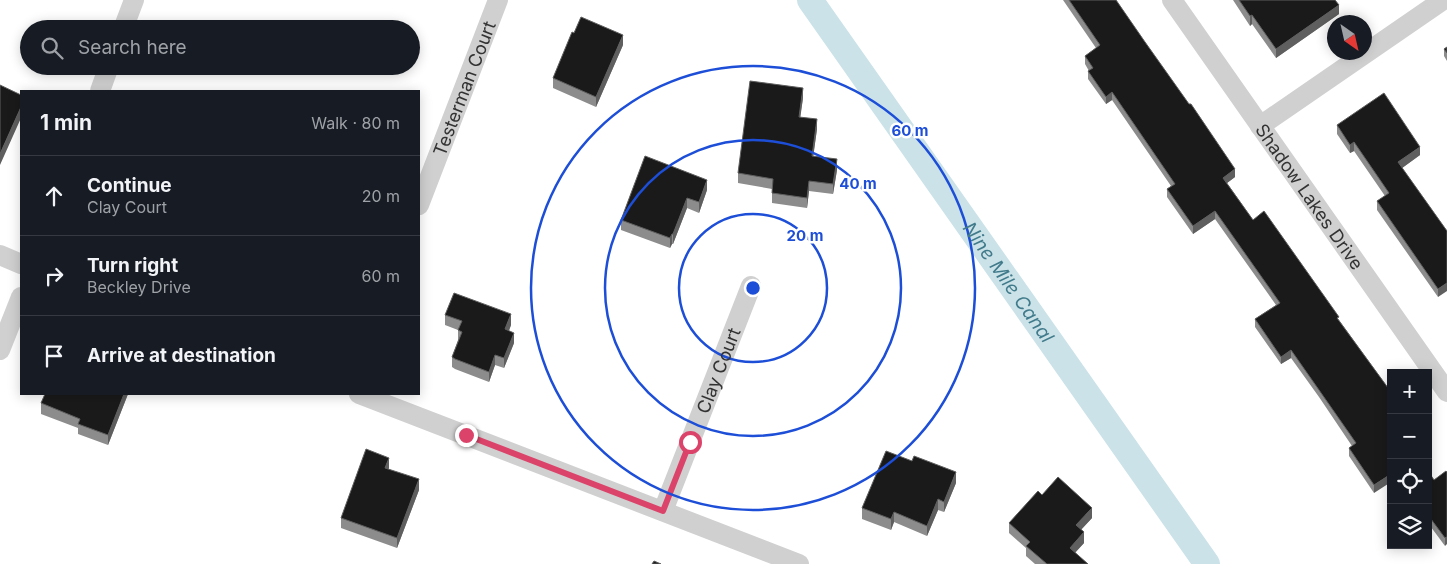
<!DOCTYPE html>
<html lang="en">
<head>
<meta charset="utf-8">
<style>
  body { margin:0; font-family:Inter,sans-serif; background:#20242c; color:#f1f3f6 }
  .controls { position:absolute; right:15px; bottom:15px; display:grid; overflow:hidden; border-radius:0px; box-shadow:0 2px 12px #0003 }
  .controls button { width:45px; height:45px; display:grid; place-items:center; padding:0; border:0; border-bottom:1px solid #363941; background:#171b24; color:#f1f3f6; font:25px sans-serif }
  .compass { position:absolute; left:1327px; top:15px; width:45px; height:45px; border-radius:50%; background:#171b24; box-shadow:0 2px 12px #0003; rotate:146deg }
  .stop { position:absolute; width:15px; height:15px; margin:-11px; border:4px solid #db436a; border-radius:50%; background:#fff }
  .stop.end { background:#db436a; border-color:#fff; box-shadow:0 1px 5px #0008 }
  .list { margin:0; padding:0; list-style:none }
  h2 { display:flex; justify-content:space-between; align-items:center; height:65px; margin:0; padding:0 20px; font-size:21px }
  h2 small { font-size:16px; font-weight:400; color:#9ea1a6 }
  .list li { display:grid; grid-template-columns:32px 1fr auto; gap:15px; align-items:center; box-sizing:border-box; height:80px; padding:0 20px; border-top:1px solid #363941 }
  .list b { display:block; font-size:19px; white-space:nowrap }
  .list p { margin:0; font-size:16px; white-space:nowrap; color:#9ea1a6 }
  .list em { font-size:16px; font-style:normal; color:#9ea1a6 }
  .icon { flex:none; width:28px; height:28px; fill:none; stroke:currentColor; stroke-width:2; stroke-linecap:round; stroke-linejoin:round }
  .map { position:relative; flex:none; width:1447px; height:564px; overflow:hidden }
  .search { position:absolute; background:#171b24; box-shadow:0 2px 12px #0003; left:20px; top:20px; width:400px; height:55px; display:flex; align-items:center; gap:12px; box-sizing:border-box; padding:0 18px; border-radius:28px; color:#9ea1a6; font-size:19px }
  .panel { position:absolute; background:#171b24; box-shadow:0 2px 12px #0003; left:20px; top:90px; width:400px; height:305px; border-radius:0px }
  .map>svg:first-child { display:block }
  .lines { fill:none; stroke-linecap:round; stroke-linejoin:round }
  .canal { stroke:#cae2e8; stroke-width:26 }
  .street { stroke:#d0d0d0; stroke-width:20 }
  .wall { fill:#8c8c8c }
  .shaded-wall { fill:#5f5f5f }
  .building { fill:#1a1a1a; stroke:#5f5f5f }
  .route { stroke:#db436a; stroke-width:6 }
  .ring { fill:none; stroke:#1d4ed8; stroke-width:2.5 }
  .labels { text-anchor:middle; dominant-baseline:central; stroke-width:5; stroke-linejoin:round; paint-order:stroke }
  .street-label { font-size:18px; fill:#333; stroke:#fff }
  .water-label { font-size:19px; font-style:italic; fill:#417b8b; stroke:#fff }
  .centre { fill:#1d4ed8; stroke:#fff; stroke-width:2.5 }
  .ring-label { font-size:15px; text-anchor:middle; font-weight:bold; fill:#1d4ed8; stroke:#fff; stroke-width:5; stroke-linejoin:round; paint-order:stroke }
</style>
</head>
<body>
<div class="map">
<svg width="1447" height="564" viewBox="0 0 1447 564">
  <rect width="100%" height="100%" fill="#fff"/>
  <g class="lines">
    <path class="canal" id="s1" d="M810,0L1207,564"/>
    <g class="street">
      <path id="s2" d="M1172,0L1447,392"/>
      <path d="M123,29L134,0"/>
      <path d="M100,91L109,66"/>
      <path d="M1260,126L1443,0"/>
      <path id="s3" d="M419,205L498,0"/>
      <path d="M0,255L21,264"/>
      <path d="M0,350L21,297"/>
      <path d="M359,394L799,564"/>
      <path id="s4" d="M663,511L751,286"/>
    </g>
  </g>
  <path class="wall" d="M1063,0H1116L1235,177L1227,183L1253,220L1339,320L1391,392L1374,493L1349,456V448L1352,446L1319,397L1291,358L1281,364L1255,327V319L1276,305L1215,219L1193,234L1167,197V189L1171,186L1112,100L1106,104L1088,79V71H1089L1085,64V56L1096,48Z
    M1233,0H1335L1339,14L1276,58L1252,24L1250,26Z
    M623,45L596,107L553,88V78Z
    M1447,47V61L1444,56V49Z
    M803,98L800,117L817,129L813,156L837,170L833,194L809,191L807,208L772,203V189L738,183V173Z
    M1337,125L1420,155L1402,168L1447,231L1438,297L1377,210V201L1385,196L1354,151L1350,153L1337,134Z
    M707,190L699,213L687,208L673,244H672L670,248L621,230V220Z
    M445,315L511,325L509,331L514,343L504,368L495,365L489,382L455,369L452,367V357L458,340V330L445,325Z
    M45,394H128L108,445L78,434V428L41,414V403Z
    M389,468V469L419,490L397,548L341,528V518Z
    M1428,471L1434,480L1446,471L1445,546L1428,523Z
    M956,483L944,512L938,510L927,536L894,522L891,530L862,519V508Z
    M1042,495L1092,518L1081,530L1084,543L1075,553L1088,564H1035L1026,556V548L1009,533V523Z"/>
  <path class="shaded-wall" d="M1339,5V14L1276,58V49Z
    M1252,15V24L1250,26V16Z
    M623,35V45L596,107V97Z
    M803,88V98L799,127V117Z
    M1112,92V100L1106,104V97Z
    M21,107V118L0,165V154Z
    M817,119V129L812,166V156Z
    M1354,142V151L1350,153V145Z
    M1420,147V155L1398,171V162Z
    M837,159V170L833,194V184Z
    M1235,169V177L1223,186V178Z
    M707,180V190L699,213V202Z
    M809,181V191L807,208V198Z
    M687,198V208L673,244V234Z
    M1215,211V219L1193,234V226Z
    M672,234V244L670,248V238Z
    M1447,283V291L1438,297V289Z
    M511,314V325L505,340V329Z
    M514,333V343L504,368V358Z
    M1291,350V358L1281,364V357Z
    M495,355V365L489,382V372Z
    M124,394H128L108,445V435Z
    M389,458V468L385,478V468Z
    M956,472V483L944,512V502Z
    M1391,474V482L1374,493V485Z
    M419,479V490L397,548V538Z
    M938,499V510L927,536V526Z
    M1092,508V518L1076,535V525Z
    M894,512V522L891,530V519Z
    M1084,532V543L1070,558V548Z
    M1447,537V544L1445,546V538Z"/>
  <path class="building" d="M1069,0H1116L1145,42L1189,104H1191L1235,169L1223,178L1253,220L1264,211L1339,317L1337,318L1391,392V474L1374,485L1349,448L1356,443L1319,390L1291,350L1281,357L1255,319L1280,303L1215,211L1193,226L1167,189L1175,184L1112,92L1106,97L1088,71L1093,68L1085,56L1100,45Z
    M1239,0H1335L1339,5L1276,49L1252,15L1250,16Z
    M581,17L623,35L596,97L553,78L572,32L574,33Z
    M1447,47V53L1444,49Z
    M750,81L803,88L799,117L817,119L812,156L837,159L833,184L809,181L807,198L772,193L773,179L738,173Z
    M0,85L21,95V107L0,154Z
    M1384,93L1420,147L1398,162L1447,231V283L1438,289L1377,201L1389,193L1354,142L1350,145L1337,125Z
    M645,156L707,180L699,202L687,198L673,234H672L670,238L621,220Z
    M454,293L511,314L505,329L514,333L504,358L495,355L489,372L455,359L452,357L462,332L458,330L462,321L445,315Z
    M45,394H124L108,435L78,424L80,419L41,403Z
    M366,449L389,458L385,468L419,479L397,538L341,518Z
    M886,451L912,461L914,456L956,472L944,502L938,499L927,526L894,512L891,519L862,508Z
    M1428,471L1434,480L1446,471L1447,472V537L1445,538L1428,515Z
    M1058,477L1092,508L1076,525L1084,532L1070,548L1088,564H1047L1026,546L1030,542L1009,523L1038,491L1042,495Z
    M654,561L661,564H652Z"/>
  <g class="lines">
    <path class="route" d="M466,435L663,511L690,442"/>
  </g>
  <g class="ring">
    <circle cx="753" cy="288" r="74"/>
    <circle cx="753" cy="288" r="148"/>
    <circle cx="753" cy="288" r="222"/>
  </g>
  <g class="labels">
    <g class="street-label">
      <text stroke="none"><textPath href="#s3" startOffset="125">Testerman Court</textPath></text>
      <text stroke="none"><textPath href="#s2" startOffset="240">Shadow Lakes Drive</textPath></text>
      <text stroke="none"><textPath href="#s4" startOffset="151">Clay Court</textPath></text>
    </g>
    <g class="water-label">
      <text stroke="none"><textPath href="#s1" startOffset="345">Nine Mile Canal</textPath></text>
    </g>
  </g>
  <circle cx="753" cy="288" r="8" class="centre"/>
  <g class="ring-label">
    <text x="910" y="136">60 m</text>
    <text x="858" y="189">40 m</text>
    <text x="805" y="241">20 m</text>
  </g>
</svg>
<div class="controls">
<button>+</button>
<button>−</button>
<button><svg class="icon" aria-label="locate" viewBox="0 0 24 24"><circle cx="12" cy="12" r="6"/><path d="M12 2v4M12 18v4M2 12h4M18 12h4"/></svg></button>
<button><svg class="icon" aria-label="layers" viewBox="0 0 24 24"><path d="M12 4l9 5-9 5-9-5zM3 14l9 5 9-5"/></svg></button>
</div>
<svg class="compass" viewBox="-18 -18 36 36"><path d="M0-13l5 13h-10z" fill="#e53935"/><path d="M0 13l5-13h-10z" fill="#9ea1a6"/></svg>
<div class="stop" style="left:690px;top:442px"></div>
<div class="stop end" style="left:466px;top:435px"></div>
<div class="search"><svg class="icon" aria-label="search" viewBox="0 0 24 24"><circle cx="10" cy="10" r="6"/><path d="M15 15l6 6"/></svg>Search here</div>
<section class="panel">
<h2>1 min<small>Walk · 80 m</small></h2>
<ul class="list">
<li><svg class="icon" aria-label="ahead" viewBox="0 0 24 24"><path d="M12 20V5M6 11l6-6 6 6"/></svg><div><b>Continue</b><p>Clay Court</p></div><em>20 m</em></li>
<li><svg class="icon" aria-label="right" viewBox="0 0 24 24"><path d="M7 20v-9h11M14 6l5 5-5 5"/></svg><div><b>Turn right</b><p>Beckley Drive</p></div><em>60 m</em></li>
<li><svg class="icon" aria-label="arrive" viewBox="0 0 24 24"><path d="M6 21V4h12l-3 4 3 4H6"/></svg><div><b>Arrive at destination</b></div></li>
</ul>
</section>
</div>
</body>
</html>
